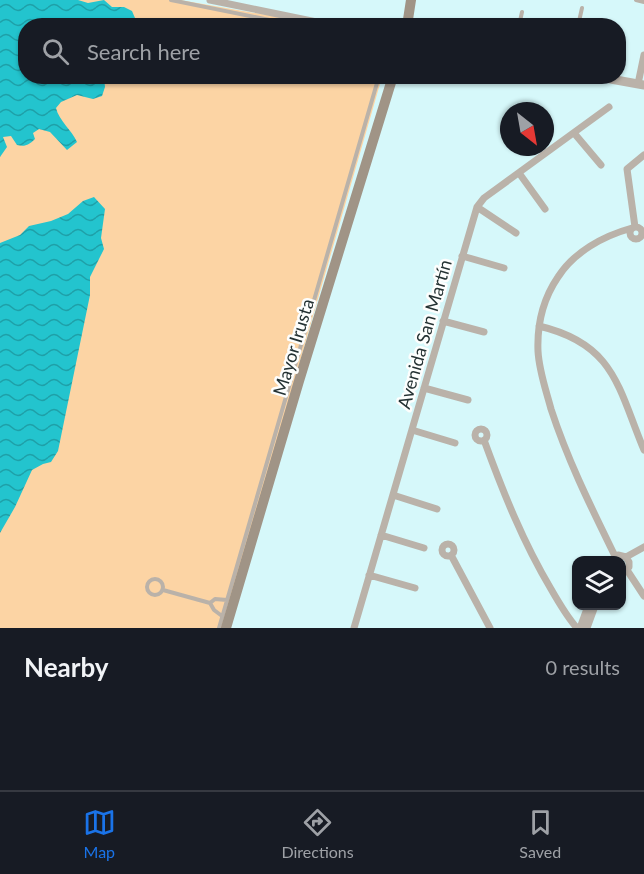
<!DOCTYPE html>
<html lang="en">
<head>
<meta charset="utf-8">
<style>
  body { margin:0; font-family:Lato,sans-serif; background:#20242c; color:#f1f3f6 }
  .controls { position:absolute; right:18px; bottom:18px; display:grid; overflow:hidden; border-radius:12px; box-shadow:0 2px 4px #0004 }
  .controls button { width:54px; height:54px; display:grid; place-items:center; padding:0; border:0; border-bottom:2px solid #363941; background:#171b24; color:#f1f3f6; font:30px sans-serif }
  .compass { position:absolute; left:500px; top:102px; width:54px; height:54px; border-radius:50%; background:#171b24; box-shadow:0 2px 4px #0004; rotate:149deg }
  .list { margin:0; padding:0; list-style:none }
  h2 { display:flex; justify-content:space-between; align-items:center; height:78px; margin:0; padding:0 24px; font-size:26px }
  h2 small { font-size:20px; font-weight:400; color:#9ea1a6 }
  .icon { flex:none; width:33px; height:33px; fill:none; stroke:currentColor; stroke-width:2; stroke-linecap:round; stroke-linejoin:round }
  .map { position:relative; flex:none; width:644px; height:628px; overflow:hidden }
  .search { position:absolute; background:#171b24; box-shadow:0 2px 4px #0004; left:18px; right:18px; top:18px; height:66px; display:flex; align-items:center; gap:15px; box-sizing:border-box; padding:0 21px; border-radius:24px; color:#9ea1a6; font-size:22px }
  .sheet { height:162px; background:#171b24 }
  nav { display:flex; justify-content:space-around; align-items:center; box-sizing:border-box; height:84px; border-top:2px solid #363941; background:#171b24; font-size:16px; color:#9ea1a6 }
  nav a { display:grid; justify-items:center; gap:3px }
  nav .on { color:#1a73e8 }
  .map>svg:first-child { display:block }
  .green { fill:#fcd4a4 }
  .water { fill:url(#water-waves) }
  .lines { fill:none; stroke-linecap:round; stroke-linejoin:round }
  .service { stroke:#bab2a9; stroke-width:4 }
  .minor { stroke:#bab2a9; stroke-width:7 }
  .tertiary { stroke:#bab2a9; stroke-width:9 }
  .secondary { stroke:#a09486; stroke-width:10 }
  .labels { text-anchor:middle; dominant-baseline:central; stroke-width:5; stroke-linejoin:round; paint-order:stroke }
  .street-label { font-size:18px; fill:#243233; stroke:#fdfefd }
</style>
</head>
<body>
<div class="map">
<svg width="644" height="628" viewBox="0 0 644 628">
  <defs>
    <pattern id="water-waves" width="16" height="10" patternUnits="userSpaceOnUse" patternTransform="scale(1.5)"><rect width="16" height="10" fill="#23c4ce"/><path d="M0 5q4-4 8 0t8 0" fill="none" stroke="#1ea0a8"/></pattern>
  </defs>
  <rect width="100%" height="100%" fill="#d6f8fa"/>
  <path class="green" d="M0,0H180L324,25L26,26V76L382,77L223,628H0Z"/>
  <path class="water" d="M0,0H78L88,3L104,0L112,7H124L132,11L138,25L26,26V76L104,77L105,87L102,96L93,99L77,95L61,102L56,108C59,121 72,130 77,142L67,150L50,132L39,129L33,133L35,139C29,145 25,147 17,145L11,136L3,137L7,147L0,157Z
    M94,197L105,209L101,238L104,249L90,277V295L58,451L51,462L43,464L32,470L15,507L0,533V243L20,235L29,226L51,221L68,214L83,201Z"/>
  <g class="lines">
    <path class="service" d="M171,0L299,26
      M636,0L644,2
      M519,26L522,12
      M578,26L582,8
      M147 587a8 8 0 1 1 16 0a8 8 0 1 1-16 0Z
      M163,590L210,603L215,599L227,600
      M210,603L214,610L222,616
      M219,628L379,76"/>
    <path class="minor" d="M210,0L336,26
      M638,84L644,55
      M574,133L601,165
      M519,173L545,209
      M477,207L516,233
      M635,227L627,169L644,155
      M630 233a6 6 0 1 1 12 0a6 6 0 1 1-12 0Z
      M462,256L504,268
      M443,321L484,332
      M539,326C615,344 618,388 644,450
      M424,388L468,400
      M475 435a6 6 0 1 1 12 0a6 6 0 1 1-12 0Z
      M412,430L455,443
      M484,440C503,492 523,542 551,589C559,603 567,617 577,628
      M393,495L437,509
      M381,535L424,548
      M442 550a6 6 0 1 1 12 0a6 6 0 1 1-12 0Z
      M451,555L490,628
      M615,556C591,507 568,461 551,409C546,390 539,371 538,351C537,325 543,299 558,277C574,252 603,236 632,228
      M626,557L644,547
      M611,560L618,555L626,557L629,562V567L622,573
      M627,570L644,596
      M369,575L415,588
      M354,628L477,207L484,198L609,107
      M580,628L588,606
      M587,628L595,606"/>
    <path class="tertiary" d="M594,76L644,85"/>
    <path class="secondary" d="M407,26L411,0
      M226,628L299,381L393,76"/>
  </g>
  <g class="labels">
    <g class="street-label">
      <text transform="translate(424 334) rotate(-74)">Avenida San Martín</text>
      <text transform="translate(293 347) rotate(-73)">Mayor Irusta</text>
    </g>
  </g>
</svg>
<div class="controls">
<button><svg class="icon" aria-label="layers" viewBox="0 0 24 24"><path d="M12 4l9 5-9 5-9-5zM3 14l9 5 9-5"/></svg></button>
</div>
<svg class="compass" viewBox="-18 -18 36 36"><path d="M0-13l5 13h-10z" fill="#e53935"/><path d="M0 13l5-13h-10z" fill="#9ea1a6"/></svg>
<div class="search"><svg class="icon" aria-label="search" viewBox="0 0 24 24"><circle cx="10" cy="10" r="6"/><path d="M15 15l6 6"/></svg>Search here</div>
</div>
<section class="sheet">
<h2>Nearby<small>0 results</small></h2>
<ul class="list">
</ul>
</section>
<nav>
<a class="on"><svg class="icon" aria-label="map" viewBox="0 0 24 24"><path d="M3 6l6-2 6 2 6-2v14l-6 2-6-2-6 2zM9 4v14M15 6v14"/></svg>Map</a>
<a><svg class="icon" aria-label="directions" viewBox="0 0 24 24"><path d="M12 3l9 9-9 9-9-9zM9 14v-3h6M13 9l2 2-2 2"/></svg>Directions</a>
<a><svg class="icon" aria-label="saved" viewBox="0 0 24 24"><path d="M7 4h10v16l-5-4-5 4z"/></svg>Saved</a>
</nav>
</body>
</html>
